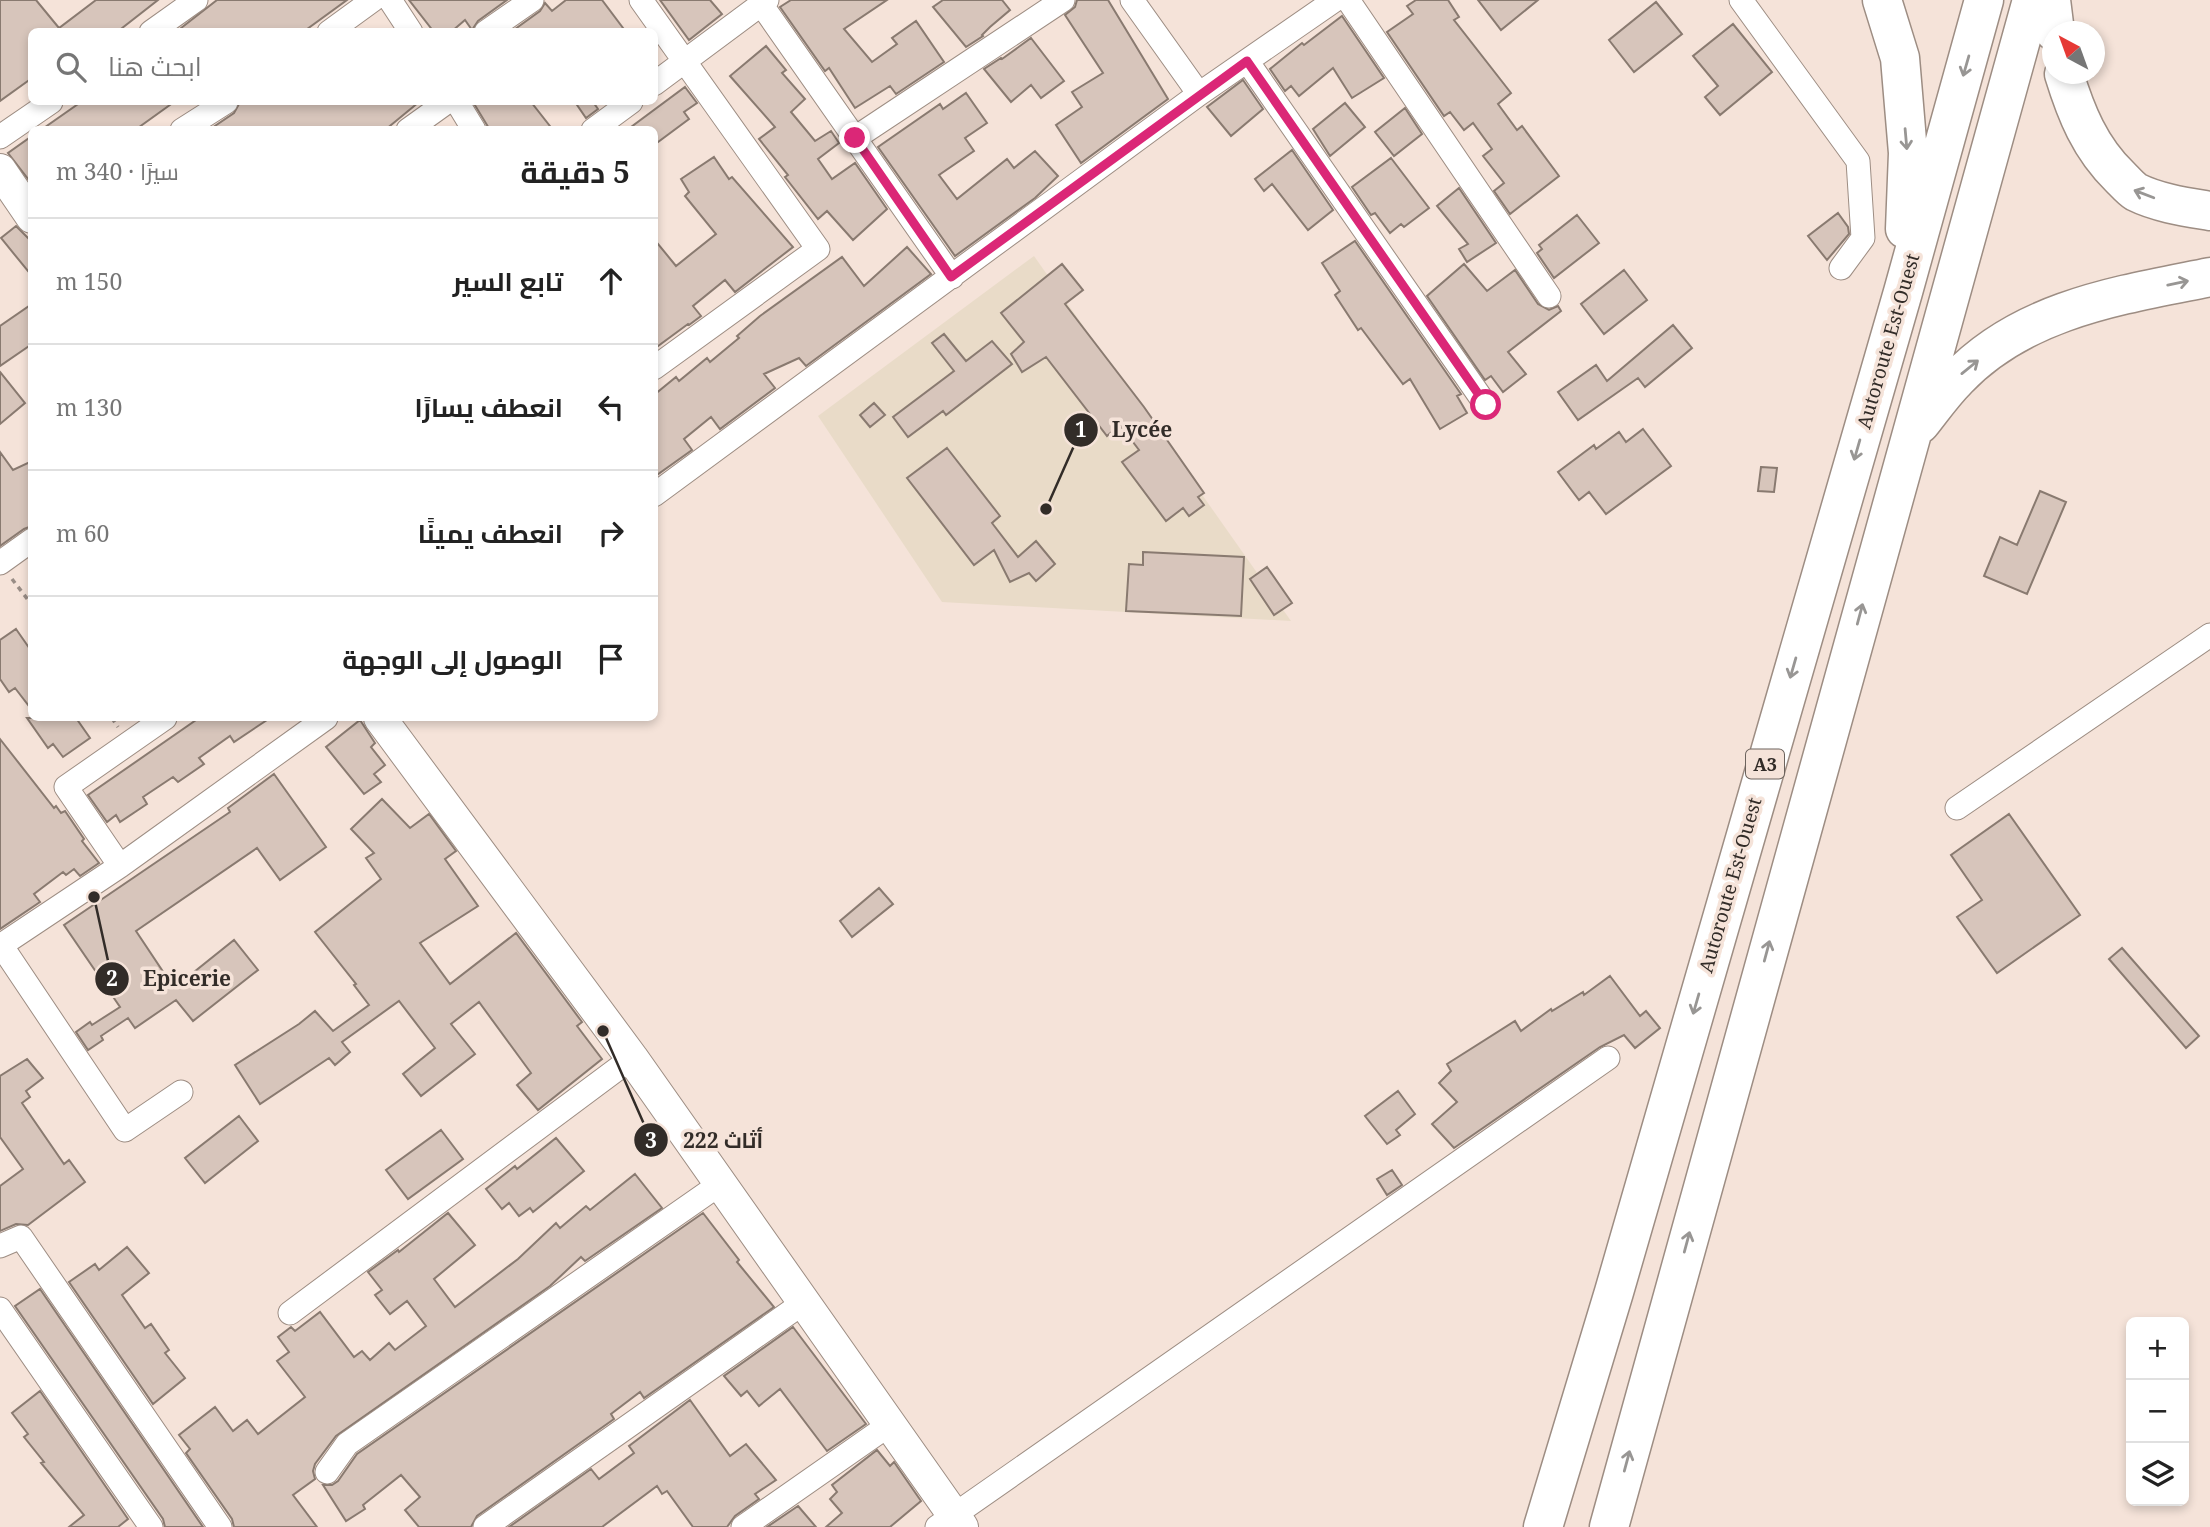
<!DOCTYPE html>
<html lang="ar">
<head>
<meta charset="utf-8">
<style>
  body { margin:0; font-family:"Noto Serif",Cairo,serif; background:#f2f2f2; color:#222; direction:rtl }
  .controls { position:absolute; right:21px; bottom:21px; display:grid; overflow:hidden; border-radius:10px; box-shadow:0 4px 10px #0003 }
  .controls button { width:63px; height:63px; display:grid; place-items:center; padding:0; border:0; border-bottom:2px solid #e0e0e0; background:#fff; color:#222; font:35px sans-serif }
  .compass { position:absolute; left:2042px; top:21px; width:63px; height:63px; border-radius:50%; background:#fff; box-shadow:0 4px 10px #0003; rotate:319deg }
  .stop { position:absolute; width:21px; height:21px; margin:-16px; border:5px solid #db2777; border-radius:50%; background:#fff }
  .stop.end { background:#db2777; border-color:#fff; box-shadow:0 2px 7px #0008 }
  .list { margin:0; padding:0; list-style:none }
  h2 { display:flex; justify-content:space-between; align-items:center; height:91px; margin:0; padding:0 28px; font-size:30px }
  h2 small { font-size:23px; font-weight:400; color:#767676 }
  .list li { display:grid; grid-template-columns:46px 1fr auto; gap:21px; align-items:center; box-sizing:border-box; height:126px; padding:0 28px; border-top:2px solid #e0e0e0 }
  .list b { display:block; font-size:26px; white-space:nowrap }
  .list em { font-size:23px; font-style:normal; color:#767676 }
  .icon { flex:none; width:38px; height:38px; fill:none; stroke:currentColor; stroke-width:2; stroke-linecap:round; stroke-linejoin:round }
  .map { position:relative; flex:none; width:2210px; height:1527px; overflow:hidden; direction:ltr }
  .search { position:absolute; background:#fff; box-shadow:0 4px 10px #0003; left:28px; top:28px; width:630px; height:77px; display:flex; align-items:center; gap:18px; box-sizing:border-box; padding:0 24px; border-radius:10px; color:#767676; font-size:26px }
  .panel { position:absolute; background:#fff; box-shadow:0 4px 10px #0003; left:28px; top:126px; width:630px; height:595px; border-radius:10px; direction:rtl }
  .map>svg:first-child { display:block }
  .education { fill:#e9dbc8 }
  .building { fill:#d7c5bb; stroke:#897a70; stroke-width:2 }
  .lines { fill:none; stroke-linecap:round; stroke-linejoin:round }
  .minor-casing { stroke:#9d8d83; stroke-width:25 }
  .secondary-casing { stroke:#9d8d83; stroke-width:34 }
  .motorway-casing { stroke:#9d8d83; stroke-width:41 }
  .path { stroke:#998d86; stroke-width:3.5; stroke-dasharray:5 5; stroke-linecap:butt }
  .minor { stroke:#fff; stroke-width:23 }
  .secondary { stroke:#fff; stroke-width:32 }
  .motorway { stroke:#fff; stroke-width:38 }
  .oneway { stroke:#989694 }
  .route { stroke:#db2777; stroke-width:9 }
  .labels { text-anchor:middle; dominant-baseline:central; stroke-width:7; stroke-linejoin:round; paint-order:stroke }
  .shield { fill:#f5e3d9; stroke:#6c635d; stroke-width:2 }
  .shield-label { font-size:18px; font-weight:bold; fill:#322c28 }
  .street-label { font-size:19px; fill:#322c28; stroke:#f5e3d9 }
  .leader { fill:none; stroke:#322c28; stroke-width:2.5 }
  .callout-dot { fill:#322c28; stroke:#f5e3d9; stroke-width:2.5 }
  .mark-label { font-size:21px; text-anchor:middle; font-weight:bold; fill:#fff }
  .callout-label { font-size:21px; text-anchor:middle; font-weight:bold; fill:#322c28; stroke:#f5e3d9; stroke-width:7; stroke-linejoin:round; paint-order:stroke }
</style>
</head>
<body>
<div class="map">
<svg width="2210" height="1527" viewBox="0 0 2210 1527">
  <rect width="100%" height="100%" fill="#f5e3d9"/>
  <path class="education" d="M1034,256L1291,621L942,602L818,416Z"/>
  <path class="building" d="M0,0H36L59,28L96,0H158L117,32H32V78L0,101Z
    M217,0H347L303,32H176Z
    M409,0H507L478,21L472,30L465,20L451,32H434Z
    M566,0H602L626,32H511L540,11L545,3L552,11Z
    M660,0H710L722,14L689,40Z
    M791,0H887L844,29L872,62L897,44L892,38L916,21L944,62L896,94L890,86L855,108L829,68L825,71L780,7Z
    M943,0H1002L1010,10L990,27L982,35L983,36L966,47L933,7Z
    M1077,0H1108L1168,99L1081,163L1056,125L1082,107L1072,92L1103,73L1065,15L1075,7Z
    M1416,0H1448L1459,17L1454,20L1511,93L1498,104L1517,130L1522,126L1559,176L1510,214L1494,191L1504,183L1483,156L1492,149L1473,123L1464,130L1450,112L1444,116L1387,32L1413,14L1407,6Z
    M1478,0H1538L1501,30Z
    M1656,2L1682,34L1634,72L1609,40Z
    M1342,16L1384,78L1352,98L1333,68L1299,96L1291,86L1285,91L1270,69L1302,43L1304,45Z
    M1733,24L1772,72L1720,115L1705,97L1718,86L1693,56Z
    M1031,38L1064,81L1041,98L1031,85L1011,102L984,69L1001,58L1002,59Z
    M766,46L786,70L782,73L805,99L791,112L815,141L831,131L839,143L818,159L832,179L855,163L887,209L853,240L827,211L818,219L785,177L788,175L759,139L775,127L730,76Z
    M1243,80L1263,109L1231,136L1207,107Z
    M685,87L697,103L684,112L689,119L654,145V130H627Z
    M966,93L987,123L965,138L974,151L939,175L957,199L1007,159L1014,168L1035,151L1058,176L1035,198L955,256L878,147L940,104L943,109Z
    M81,102H174L135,130H41Z
    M240,102H419L385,130H209L234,113Z
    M473,102H531L553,130H490Z
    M575,102H593L598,109L586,118Z
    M1345,103L1365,127L1330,156L1313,129Z
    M1405,108L1422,134L1394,156L1375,132Z
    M32,136V184L8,153Z
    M1292,150L1333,210L1308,230L1272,184L1264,191L1255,179Z
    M714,157L729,179L732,177L793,247L735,292L725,280L693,306L701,316L689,325L688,324L654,349V239L676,266L716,234L685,196L689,192L681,179Z
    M1391,158L1429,208L1404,227L1401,224L1390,233L1375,213L1371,215L1352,187Z
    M1459,188L1496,243L1467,262L1459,249L1468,244L1437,206Z
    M1838,213L1848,227L1849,234L1827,260L1808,236Z
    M1577,215L1599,243L1554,278L1537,253L1542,249L1539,245Z
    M16,226L32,242V276L1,238Z
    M1355,241L1461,394L1457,396L1467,413L1440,429L1410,379L1403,384L1361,328L1358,330L1335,295L1340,291L1322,263Z
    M907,247L931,274L806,366L799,358L764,374L775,388L720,429L711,417L684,439L692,450L654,477V395L676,377L679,381L707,358L710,362L739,338L737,336L760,316L842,257L864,286Z
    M1062,264L1083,290L1065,304L1144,407L1204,493L1198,497L1204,505L1189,516L1183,508L1166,521L1122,462L1139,450L1120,425L1107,436L1046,357L1022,372L1011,354L1024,342L1001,313Z
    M1464,264L1487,291L1515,270L1538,304L1549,310L1558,306L1561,311L1508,352L1526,374L1503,392L1491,376L1485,380L1427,296Z
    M1624,270L1647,300L1604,334L1581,304Z
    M32,304V344L0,366V326Z
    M1673,325L1692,348L1645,387L1638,378L1578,420L1558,392L1596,365L1607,381Z
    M944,334L966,361L992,341L1012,364L946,415L943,411L908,437L893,417L954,371L932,343Z
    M0,372L25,403L0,424Z
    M874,403L885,415L870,427L860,415Z
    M1643,429L1671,466L1606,514L1589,492L1579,500L1558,472L1594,445L1596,449L1619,432L1626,442Z
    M947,448L1000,516L992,523L1018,557L1036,541L1055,564L1036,581L1029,573L1010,582L994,550L974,565L907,478Z
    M0,452L13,470L32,461V526L24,529L0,546Z
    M1761,467L1777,468L1774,492L1758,491Z
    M2040,491L2066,502L2027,594L1984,576L2000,537L2017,545Z
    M1143,552L1244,557L1241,616L1126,611L1129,564L1143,565Z
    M1267,567L1292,603L1274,615L1250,579Z
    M16,629L32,652V710L15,688L9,692L0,679V640Z
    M27,718H76L90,738L63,757L53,744L48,748Z
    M199,718H270L234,742L230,736L199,758L204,764L178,782L173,777L143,797L147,804L120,822L116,815L107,822L88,795Z
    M360,720L375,743L371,747L385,765L374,774L381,782L364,794L326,747Z
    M0,739L54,808L56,806L61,813L65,811L84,839L82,841L99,863L80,876L74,869L66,875L63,872L34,894L40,902L0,929Z
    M274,774L326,847L280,880L257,848L136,931L174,988L234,940L258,970L193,1021L176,1000L135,1028L128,1018L101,1036L103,1040L88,1050L76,1032L90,1022L92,1025L120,1007L64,925L230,812L228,808Z
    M382,799L410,828L429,814L456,851L445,859L478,906L420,943L450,984L516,933L582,1022L577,1026L602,1059L538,1110L517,1085L531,1073L479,1002L451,1024L475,1054L421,1096L403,1074L435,1048L399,1001L342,1042L350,1052L335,1065L329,1058L260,1104L235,1065L299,1024L315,1011L333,1031L369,1005L354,985L356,984L315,932L381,879L366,858L374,853L351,829Z
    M2009,814L2080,915L1997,973L1957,917L1982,900L1951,855Z
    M879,888L893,904L852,937L840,921Z
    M2122,948L2199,1036L2186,1048L2109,959Z
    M1610,976L1640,1016L1646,1011L1660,1028L1635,1048L1624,1035L1600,1047L1454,1148L1432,1124L1457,1102L1439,1083L1451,1071L1447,1064L1515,1021L1521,1031L1551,1009L1552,1011L1583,992L1584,995Z
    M27,1059L43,1078L26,1091L30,1097L22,1103L64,1164L69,1160L85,1182L28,1225L16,1224L0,1231V1186L23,1169L0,1137V1076Z
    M1398,1091L1415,1114L1396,1130L1400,1135L1387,1144L1365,1116Z
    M239,1116L258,1141L205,1183L185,1158Z
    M441,1130L463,1159L408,1199L386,1170Z
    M556,1138L584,1171L533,1212L530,1208L519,1216L509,1203L502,1209L486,1189L515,1166L517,1169Z
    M1392,1170L1402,1185L1387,1195L1377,1179Z
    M635,1174L662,1208L585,1261L581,1257L550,1286L336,1436L315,1464L313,1471L315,1479L293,1495L317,1527H234L232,1519L186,1453L190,1449L179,1435L215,1407L233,1431L247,1420L258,1434L305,1397L277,1361L289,1352L278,1337L291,1327L295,1331L320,1312L354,1357L362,1351L370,1360L389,1343L395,1350L426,1326L407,1301L390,1314L375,1295L382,1290L368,1272L398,1250L399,1252L448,1213L475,1245L434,1279L455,1307L518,1259L556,1223L560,1228L586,1206L590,1210Z
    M703,1213L739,1260L737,1262L774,1307L644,1398L640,1392L611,1414L614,1419L477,1516L471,1527H419L405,1510L420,1497L401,1475L363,1505L365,1509L346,1521L323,1485H332L338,1481L357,1454Z
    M127,1247L149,1273L122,1295L145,1328L151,1324L169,1350L165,1353L185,1378L153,1404L69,1282L95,1264L99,1270Z
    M40,1289L203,1527H165L163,1519L15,1306Z
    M793,1327L866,1424L827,1451L780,1389L759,1406L747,1391L741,1396L724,1376Z
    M40,1391L128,1519L118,1527H69L84,1515L41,1463L44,1462L24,1437L28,1434L12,1413Z
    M690,1400L730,1456L746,1444L776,1480L755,1494L759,1499L735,1516L727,1527H693L667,1491L662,1494L657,1486L602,1527H509L591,1469L599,1479L634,1453L629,1446Z
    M877,1450L890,1466L894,1462L921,1501L890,1527H826L842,1513L830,1499L837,1492L832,1485Z
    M798,1506L816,1527H767Z"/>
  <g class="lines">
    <g class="minor-casing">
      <path id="minor" d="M390,0L411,32
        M641,0L818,249L654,368
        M1132,0L1199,94
        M1348,0L1549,296
        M1741,0L1858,161L1863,238L1841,268
        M761,4L952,277
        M151,32L196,0
        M329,32L373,0
        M486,32L532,0
        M1247,61L1486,405
        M654,84L767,0
        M457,102L474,130
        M182,130L226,102
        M408,130L447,102
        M593,130L631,102
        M0,137L51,102
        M855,138L1063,0
        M654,495L1199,94L1335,0
        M0,563L32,540
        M1957,808L2210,635
        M120,866L66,787L165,718
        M1,945L125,1130L181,1092
        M0,946L120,866L326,718
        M0,1246L21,1237L220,1527
        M0,1309L151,1527
        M290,1313L632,1058
        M327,1472L347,1444L720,1184
        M485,1527L803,1303
        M743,1527L889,1425
        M937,1527L1608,1058"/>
    </g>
    <g class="secondary-casing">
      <path id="secondary" d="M0,170L32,217
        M380,718L632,1058L962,1527"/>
    </g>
    <g class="motorway-casing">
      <path id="motorway" d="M1882,0L1900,58L1908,153L1905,229
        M2051,0L2055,32
        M2064,74C2076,113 2090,148 2120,177C2125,182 2131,189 2136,192C2158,203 2186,207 2210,211
        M1920,424C1932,409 1943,393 1957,379C2023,309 2121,295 2210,277
        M1543,1527L1614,1292L1903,292L1984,0
        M1609,1527L2032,0"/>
    </g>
    <path class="path" d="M12,579L32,605
      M112,718L118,727"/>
    <use href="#minor" class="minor"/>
    <use href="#secondary" class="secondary"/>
    <use href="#motorway" class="motorway"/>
  </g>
  <defs><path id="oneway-shaft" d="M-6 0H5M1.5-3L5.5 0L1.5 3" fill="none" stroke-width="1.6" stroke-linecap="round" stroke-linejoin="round" transform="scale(1.75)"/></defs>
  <g class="oneway">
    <use href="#oneway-shaft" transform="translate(1966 66) rotate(106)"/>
    <use href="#oneway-shaft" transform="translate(1906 139) rotate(85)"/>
    <use href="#oneway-shaft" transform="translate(2144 194) rotate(-159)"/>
    <use href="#oneway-shaft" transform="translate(2178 283) rotate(-12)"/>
    <use href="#oneway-shaft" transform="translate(1970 367) rotate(-39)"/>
    <use href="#oneway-shaft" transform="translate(1857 450) rotate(106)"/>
    <use href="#oneway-shaft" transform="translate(1860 614) rotate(-75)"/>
    <use href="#oneway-shaft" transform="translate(1793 668) rotate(106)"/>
    <use href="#oneway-shaft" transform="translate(1767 951) rotate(-75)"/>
    <use href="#oneway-shaft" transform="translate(1696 1004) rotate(106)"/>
    <use href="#oneway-shaft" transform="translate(1687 1242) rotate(-75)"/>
    <use href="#oneway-shaft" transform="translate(1627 1461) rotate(-75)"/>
  </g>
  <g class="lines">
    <path class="route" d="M855,138L951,277L1247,61L1486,405"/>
  </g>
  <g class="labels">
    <rect class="shield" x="1746" y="749.5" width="38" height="29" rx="5"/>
    <g class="shield-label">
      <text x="1765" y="764">A3</text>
    </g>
    <g class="street-label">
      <text transform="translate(1888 341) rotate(-74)">Autoroute Est-Ouest</text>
      <text transform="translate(1730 885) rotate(-74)">Autoroute Est-Ouest</text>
    </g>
  </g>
  <path class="leader" d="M1046 509L1081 430M94 897L112 979M603 1031L651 1140"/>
  <g class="callout-dot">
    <circle cx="1046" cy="509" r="7"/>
    <circle cx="94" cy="897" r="7"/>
    <circle cx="603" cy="1031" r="7"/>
    <circle cx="1081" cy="430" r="18"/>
    <circle cx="112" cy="979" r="18"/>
    <circle cx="651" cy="1140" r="18"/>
  </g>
  <g class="mark-label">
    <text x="1081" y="437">1</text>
    <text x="112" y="986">2</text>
    <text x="651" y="1148">3</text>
  </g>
  <g class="callout-label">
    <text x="1142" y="437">Lycée</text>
    <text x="187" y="986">Epicerie</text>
    <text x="723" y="1148">أثاث 222</text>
  </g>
</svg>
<div class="controls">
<button>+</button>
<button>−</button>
<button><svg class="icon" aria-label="layers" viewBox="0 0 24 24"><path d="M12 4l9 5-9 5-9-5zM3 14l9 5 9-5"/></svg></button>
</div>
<svg class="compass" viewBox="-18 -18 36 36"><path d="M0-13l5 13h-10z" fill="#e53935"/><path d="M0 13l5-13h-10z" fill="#767676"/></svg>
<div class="stop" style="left:1486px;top:405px"></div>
<div class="stop end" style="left:855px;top:138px"></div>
<div class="search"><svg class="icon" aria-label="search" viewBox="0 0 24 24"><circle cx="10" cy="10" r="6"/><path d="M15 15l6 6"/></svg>ابحث هنا</div>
<section class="panel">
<h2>5 دقيقة<small>سيرًا · 340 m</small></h2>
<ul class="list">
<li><svg class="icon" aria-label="ahead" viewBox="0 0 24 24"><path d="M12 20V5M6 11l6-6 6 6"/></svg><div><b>تابع السير</b></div><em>150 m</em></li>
<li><svg class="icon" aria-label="left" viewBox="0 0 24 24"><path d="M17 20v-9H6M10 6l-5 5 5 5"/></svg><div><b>انعطف يسارًا</b></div><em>130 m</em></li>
<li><svg class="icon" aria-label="right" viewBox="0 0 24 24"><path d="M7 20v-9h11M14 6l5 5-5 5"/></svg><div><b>انعطف يمينًا</b></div><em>60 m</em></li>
<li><svg class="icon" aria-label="arrive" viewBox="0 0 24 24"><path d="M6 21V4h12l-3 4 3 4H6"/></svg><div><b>الوصول إلى الوجهة</b></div></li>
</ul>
</section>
</div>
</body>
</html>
